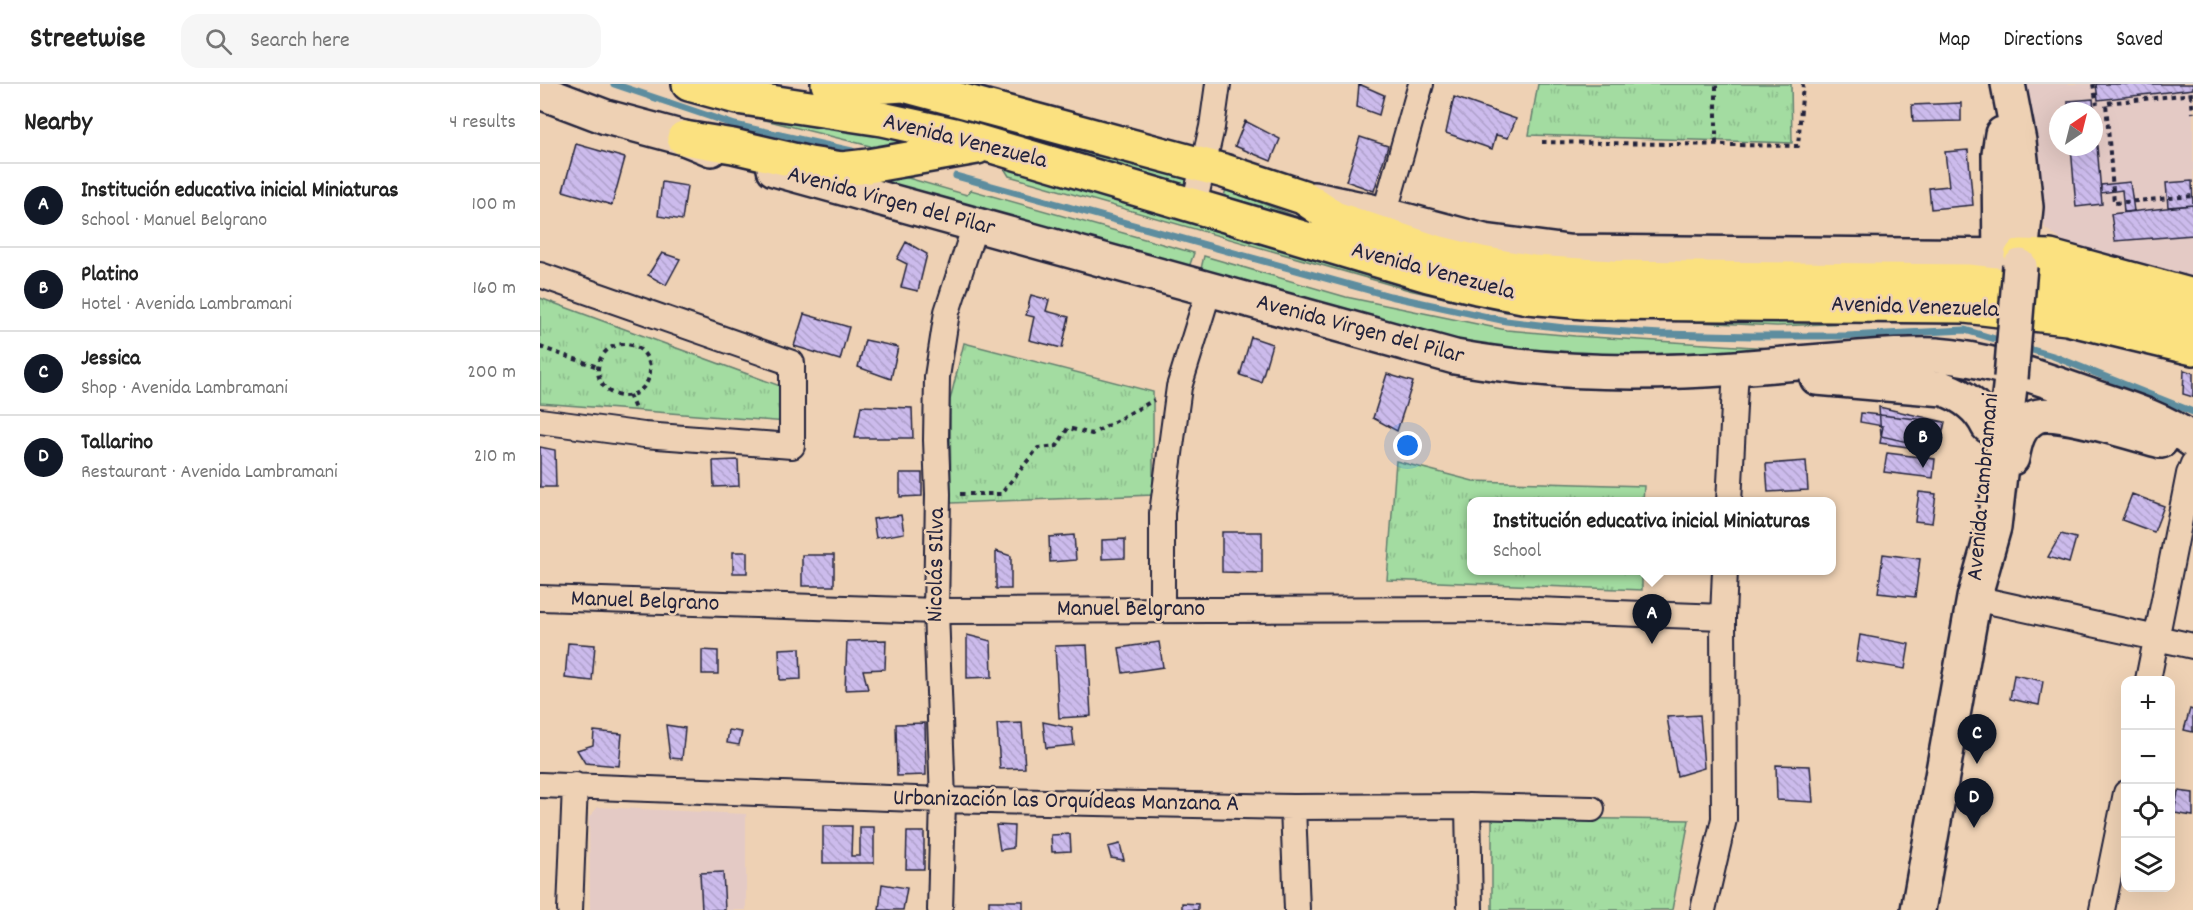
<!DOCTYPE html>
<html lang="en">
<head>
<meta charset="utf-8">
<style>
  body { margin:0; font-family:Dekko,sans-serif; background:#f6f6f6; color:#222 }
  .controls { position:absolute; right:18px; bottom:18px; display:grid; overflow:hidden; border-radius:12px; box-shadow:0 6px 24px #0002 }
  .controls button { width:54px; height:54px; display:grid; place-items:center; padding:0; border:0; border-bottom:2px solid #e0e0e0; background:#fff; color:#222; font:30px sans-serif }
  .compass { position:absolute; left:1509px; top:18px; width:54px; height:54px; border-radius:50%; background:#fff; box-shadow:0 6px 24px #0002; rotate:35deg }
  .you { position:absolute; left:868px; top:362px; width:21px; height:21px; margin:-15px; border:4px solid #fff; border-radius:50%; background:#1a73e8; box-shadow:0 0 0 9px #1a73e833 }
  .badge { display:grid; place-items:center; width:39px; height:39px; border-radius:50%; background:#111827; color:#fff; font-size:20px; font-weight:700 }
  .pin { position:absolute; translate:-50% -50px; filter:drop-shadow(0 2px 3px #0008) }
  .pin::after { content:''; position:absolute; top:32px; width:21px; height:18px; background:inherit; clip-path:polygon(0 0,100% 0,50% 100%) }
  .popup { position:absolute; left:927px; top:413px; width:369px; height:78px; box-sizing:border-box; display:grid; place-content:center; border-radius:12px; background:#fff; filter:drop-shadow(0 2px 4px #0005); font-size:20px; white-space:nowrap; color:#767676 }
  .popup b { font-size:22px; color:#222 }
  .popup::after { content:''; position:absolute; left:50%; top:100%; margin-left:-12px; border:12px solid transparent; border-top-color:#fff }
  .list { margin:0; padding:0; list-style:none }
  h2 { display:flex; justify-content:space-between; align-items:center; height:78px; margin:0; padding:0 24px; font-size:26px }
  h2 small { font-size:20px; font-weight:400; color:#767676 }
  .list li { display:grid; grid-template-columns:39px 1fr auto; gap:18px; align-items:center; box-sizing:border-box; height:84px; padding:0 24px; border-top:2px solid #e0e0e0 }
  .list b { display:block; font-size:22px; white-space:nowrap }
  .list p { margin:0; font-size:20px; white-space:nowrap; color:#767676 }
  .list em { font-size:20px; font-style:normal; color:#767676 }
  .icon { flex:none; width:33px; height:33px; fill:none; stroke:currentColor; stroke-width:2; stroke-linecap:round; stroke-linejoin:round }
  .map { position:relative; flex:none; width:1653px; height:826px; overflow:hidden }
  header { display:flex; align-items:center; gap:36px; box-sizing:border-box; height:84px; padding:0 30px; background:#fff; border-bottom:2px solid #e0e0e0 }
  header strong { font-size:28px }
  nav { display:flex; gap:33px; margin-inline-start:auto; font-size:21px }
  .search { width:420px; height:54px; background:#f6f6f6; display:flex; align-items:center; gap:15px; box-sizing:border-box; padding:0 21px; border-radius:18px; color:#767676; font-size:22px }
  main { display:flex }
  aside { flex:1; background:#fff }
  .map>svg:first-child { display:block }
  .built { fill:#e4cac5; fill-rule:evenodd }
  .grass { fill:#a3dca1; stroke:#627f6e; stroke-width:1.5 }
  .park { fill:url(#park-tufts); stroke:#627f6e; stroke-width:1.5 }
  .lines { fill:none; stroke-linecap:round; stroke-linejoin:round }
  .stream { stroke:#5d8d9f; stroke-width:7 }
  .building { fill:url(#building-back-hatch); stroke:#22223b; stroke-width:1.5 }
  .minor-casing { stroke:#22223b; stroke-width:28 }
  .secondary-casing { stroke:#22223b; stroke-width:38 }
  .primary-casing { stroke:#22223b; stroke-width:38 }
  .path { stroke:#22223b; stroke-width:4; stroke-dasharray:4.5 4.5; stroke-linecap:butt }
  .minor { stroke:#eed1b4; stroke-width:24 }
  .secondary { stroke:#eed1b4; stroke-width:33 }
  .primary { stroke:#fbe180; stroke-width:33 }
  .secondary-bridge-casing { stroke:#22223b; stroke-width:38; stroke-linecap:butt }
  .secondary-bridge { stroke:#eed1b4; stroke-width:33 }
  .labels { text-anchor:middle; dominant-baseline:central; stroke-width:5; stroke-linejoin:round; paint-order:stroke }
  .street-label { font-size:24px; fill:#22223b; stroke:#eed1b4 }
</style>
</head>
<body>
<header>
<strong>Streetwise</strong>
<div class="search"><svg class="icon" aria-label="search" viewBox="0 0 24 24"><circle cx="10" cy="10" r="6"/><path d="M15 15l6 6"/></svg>Search here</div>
<nav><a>Map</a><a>Directions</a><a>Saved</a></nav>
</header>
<main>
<aside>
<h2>Nearby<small>4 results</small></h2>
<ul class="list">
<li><span class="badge">A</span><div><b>Institución educativa inicial Miniaturas</b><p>School · Manuel Belgrano</p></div><em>100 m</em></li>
<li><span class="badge">B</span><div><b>Platino</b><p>Hotel · Avenida Lambramani</p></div><em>160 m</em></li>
<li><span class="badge">C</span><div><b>Jessica</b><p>Shop · Avenida Lambramani</p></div><em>200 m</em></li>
<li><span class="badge">D</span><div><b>Tallarino</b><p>Restaurant · Avenida Lambramani</p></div><em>210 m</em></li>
</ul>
</aside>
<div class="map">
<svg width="1653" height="826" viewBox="0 0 1653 826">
  <defs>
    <pattern id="park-tufts" width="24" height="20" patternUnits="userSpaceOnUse" patternTransform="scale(1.5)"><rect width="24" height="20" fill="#a3dca1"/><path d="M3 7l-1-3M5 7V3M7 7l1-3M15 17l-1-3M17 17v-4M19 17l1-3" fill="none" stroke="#8cbc8c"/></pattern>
    <pattern id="building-back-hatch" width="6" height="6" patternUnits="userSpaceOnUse" patternTransform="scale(1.5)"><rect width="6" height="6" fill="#ccbbec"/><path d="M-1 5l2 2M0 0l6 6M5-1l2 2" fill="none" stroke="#afa0cb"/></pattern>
  </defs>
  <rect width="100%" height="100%" fill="#eed1b4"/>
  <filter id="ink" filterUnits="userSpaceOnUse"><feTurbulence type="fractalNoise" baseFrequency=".0167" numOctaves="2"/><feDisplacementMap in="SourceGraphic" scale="12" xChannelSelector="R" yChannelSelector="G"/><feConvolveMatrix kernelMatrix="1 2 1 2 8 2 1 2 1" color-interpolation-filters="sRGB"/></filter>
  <g filter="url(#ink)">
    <path class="built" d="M1483,0H1653V202L1541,171L1505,144ZM1518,27H1554V63H1518Z
      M58,723L206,730V826H50L49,733Z"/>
    <path class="grass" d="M336,20L438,37L652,94L648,105Z
      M177,24L355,52L358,60L334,66L330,62Z
      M462,81L1002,230L966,228L869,206L469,92Z
      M347,88L427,111L431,106L654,169L648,186L338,100L339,89Z
      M686,105L818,157L683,116Z
      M664,172L806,213L966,246L1035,252L1246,265L1025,273L961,268L660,189Z
      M1073,234L1406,235L1237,242Z"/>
    <path class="park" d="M998,0H1251L1252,59L989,51Z
      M0,214L251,306L248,338L0,319Z
      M424,259L613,308V411L411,419L410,316Z
      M856,377L933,397L1104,402L1103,417L932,418V486L1102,487V506L847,496Z
      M952,733L1149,736L1132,826H952Z"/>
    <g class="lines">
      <path class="stream" d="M74,0L195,41L312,67
        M416,92L850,212L966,237L1024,244L1121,250L1212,252H1307L1425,246L1465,258
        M1482,263L1513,272L1653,328"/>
    </g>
    <path class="building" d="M819,0L844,11L839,31L817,23Z
      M1556,0H1653V5L1558,16Z
      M914,13L976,35L968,54L956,51L952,65L906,49Z
      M1553,15L1562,120L1536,123L1531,63H1554V27H1528V17Z
      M1421,19V37L1373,38L1372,21Z
      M705,37L740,55L731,77L695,62Z
      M820,53L848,62L834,107L806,97Z
      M36,60L85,74L72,121L23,107Z
      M1428,66L1433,121L1391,125L1389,104L1409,102L1405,68Z
      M1652,97L1653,121L1628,123L1626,99Z
      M122,98L147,102L142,136L118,132Z
      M1590,98L1594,127L1584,128L1582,106L1561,109V101Z
      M1653,121V151L1575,157L1571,130Z
      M366,158L387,170L378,207L361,203L367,180L357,175Z
      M122,169L140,175L126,201L108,191Z
      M491,211L509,216L506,227L529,233L522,264L489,256L494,233L486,231Z
      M264,230L309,243L300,276L254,262Z
      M711,253L732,260L721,298L700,291Z
      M325,256L358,263L351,295L318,283Z
      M1644,286L1653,289V313L1643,310Z
      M847,290L873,298L857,347L833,334Z
      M321,322L372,324L373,354H315Z
      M1339,323L1405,338L1399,365L1341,352Z
      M1321,329L1405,338L1396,367L1340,359L1343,342L1320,338Z
      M0,363L15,366L16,403H0Z
      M1347,369L1395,375L1393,394L1344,388Z
      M198,376L199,402L174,403L173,377Z
      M1266,377L1268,406L1228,408L1226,380Z
      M360,389H382V412L360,413Z
      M1379,408L1396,410L1392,439L1375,437Z
      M1592,410L1624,422L1614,448L1582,436Z
      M361,431L364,449L336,454L333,435Z
      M682,448H722V489L682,488Z
      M1521,450L1536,454L1529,479L1508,473Z
      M534,451L536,476L510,478L509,453Z
      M585,455V474L562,475V456Z
      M456,467L471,472V505H456Z
      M193,468H207V489H193Z
      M1343,470L1380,475L1375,513L1338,509Z
      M262,471H294V502H262Z
      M427,551L451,557L452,593L427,594Z
      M1320,551L1369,560L1365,585L1316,577Z
      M346,556L345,585L323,586L328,605L305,606L307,557Z
      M619,558L623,583L583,589L579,564Z
      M28,559L55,561L52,597L25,594Z
      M547,561L551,632L519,634L515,562Z
      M260,564L261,595L240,596L239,565Z
      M162,566L178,567V590H162Z
      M1474,591L1503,597L1499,621L1470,615Z
      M1650,625L1653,626V648L1644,646Z
      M1160,631L1164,684L1137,692L1127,633Z
      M503,638L532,644L534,661L506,664Z
      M385,639L386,691L357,692L356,640Z
      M482,639L485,684L460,685L457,640Z
      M126,641L145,644L142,675L130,674Z
      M189,646L202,648L199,661L187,659Z
      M54,647L82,650L79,682L45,679L37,666L53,661Z
      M1236,681L1270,682L1273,718L1237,716Z
      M1638,707L1653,709V732L1634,729Z
      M456,741L474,742L473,764L460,766Z
      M283,742H312L311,772H320V743H334V779H283Z
      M367,748H384V785H366Z
      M530,750L531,767L512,768L511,751Z
      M580,760L584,776L571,774L568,763Z
      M183,788L185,826H162L160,789Z
      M342,800L367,804L363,826H339Z
      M449,817H483V826H449Z
      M642,819L658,820V826H642Z"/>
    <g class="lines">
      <g class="minor-casing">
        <path id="minor" d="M654,121L672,43L678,0
          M844,131L881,0
          M0,191L252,279V362L104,351L0,337
          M1189,418L1196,284
          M0,514L396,527L967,525L1183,533
          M1434,514L1653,562
          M622,526V429L639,303L669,206
          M1608,596L1649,390L1653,380
          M0,701L403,716L753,723L928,722L1052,725
          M928,722L930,826
          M753,723L757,826
          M30,826L35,701
          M400,826L403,716L396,527L398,410L396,356L397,293L407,228L435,141
          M1163,826L1184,735L1183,533L1185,486
          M1562,826L1586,709"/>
      </g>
      <g class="secondary-casing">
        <path id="secondary" d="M1468,0L1479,57L1486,123L1480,182
          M0,8L66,33L144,54L171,65
          M234,85L915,273C1008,290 1102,291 1196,284C1237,281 1278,277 1319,274C1344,272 1370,270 1396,271C1451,275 1502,295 1554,313C1587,324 1626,336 1653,357
          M774,115L831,127L944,157L1028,168L1481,172
          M1460,181L1459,70L1462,50
          M1277,294L1404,305C1424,312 1439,323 1448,342
          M1472,374C1475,358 1478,343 1493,334C1511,322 1597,351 1621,357
          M1378,826L1434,514L1454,443L1471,294"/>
      </g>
      <g class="primary-casing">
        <path id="primary" d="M149,0L197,13L342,35L415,51L888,191L937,203L988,213L1055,219L1425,222L1527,234L1653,264
          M288,0L315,4L364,1L684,87L763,113L794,134L892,167L941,179L993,188L1072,193L1427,197L1531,208L1653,236
          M144,54L193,62L270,80L302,85L328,82L437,63
          M1481,172L1510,173L1653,212"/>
      </g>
      <path class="path" d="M1553,0L1557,20
        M1651,10L1653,29
        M1653,10L1566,19L1574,119L1653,112
        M1002,58L1258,62L1263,0
        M1176,60V0
        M58 286a26 26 0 1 1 52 0a26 26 0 1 1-52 0Z
        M0,263L58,283
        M89,311L96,327
        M420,410H461L498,364L517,362L528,344L552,350L614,316"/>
      <use href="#minor" class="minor"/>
      <use href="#secondary" class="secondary"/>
      <use href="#primary" class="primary"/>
      <g class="secondary-bridge-casing">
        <path id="secondary-bridge" d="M1471,294L1480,182"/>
      </g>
      <use href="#secondary-bridge" class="secondary-bridge"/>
    </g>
  </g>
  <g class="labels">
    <g class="street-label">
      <text transform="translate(425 58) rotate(14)">Avenida Venezuela</text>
      <text transform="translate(351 118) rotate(15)">Avenida Virgen del Pilar</text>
      <text transform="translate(893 188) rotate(15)">Avenida Venezuela</text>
      <text transform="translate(1375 224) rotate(2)">Avenida Venezuela</text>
      <text transform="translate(820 246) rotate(15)">Avenida Virgen del Pilar</text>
      <text transform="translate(1444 403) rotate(-85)">Avenida Lambramani</text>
      <text transform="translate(397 481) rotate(-89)">Nicolás SIlva</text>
      <text transform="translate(105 518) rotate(2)">Manuel Belgrano</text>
      <text x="591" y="526">Manuel Belgrano</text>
      <text transform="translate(526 718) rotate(1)">Urbanización las Orquídeas Manzana A</text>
    </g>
  </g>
</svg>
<div class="controls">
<button>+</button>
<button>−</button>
<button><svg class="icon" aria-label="locate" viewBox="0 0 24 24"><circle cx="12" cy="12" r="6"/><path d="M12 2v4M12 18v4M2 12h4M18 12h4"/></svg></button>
<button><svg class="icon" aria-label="layers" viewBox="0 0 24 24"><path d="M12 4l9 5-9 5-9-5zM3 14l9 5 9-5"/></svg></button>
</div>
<svg class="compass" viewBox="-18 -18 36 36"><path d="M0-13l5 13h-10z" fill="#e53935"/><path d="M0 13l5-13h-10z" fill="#767676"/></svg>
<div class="you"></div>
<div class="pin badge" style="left:1112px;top:560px">A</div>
<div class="popup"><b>Institución educativa inicial Miniaturas</b>School</div>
<div class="pin badge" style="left:1383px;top:384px">B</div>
<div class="pin badge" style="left:1437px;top:680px">C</div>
<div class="pin badge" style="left:1434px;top:744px">D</div>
</div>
</main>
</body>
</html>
